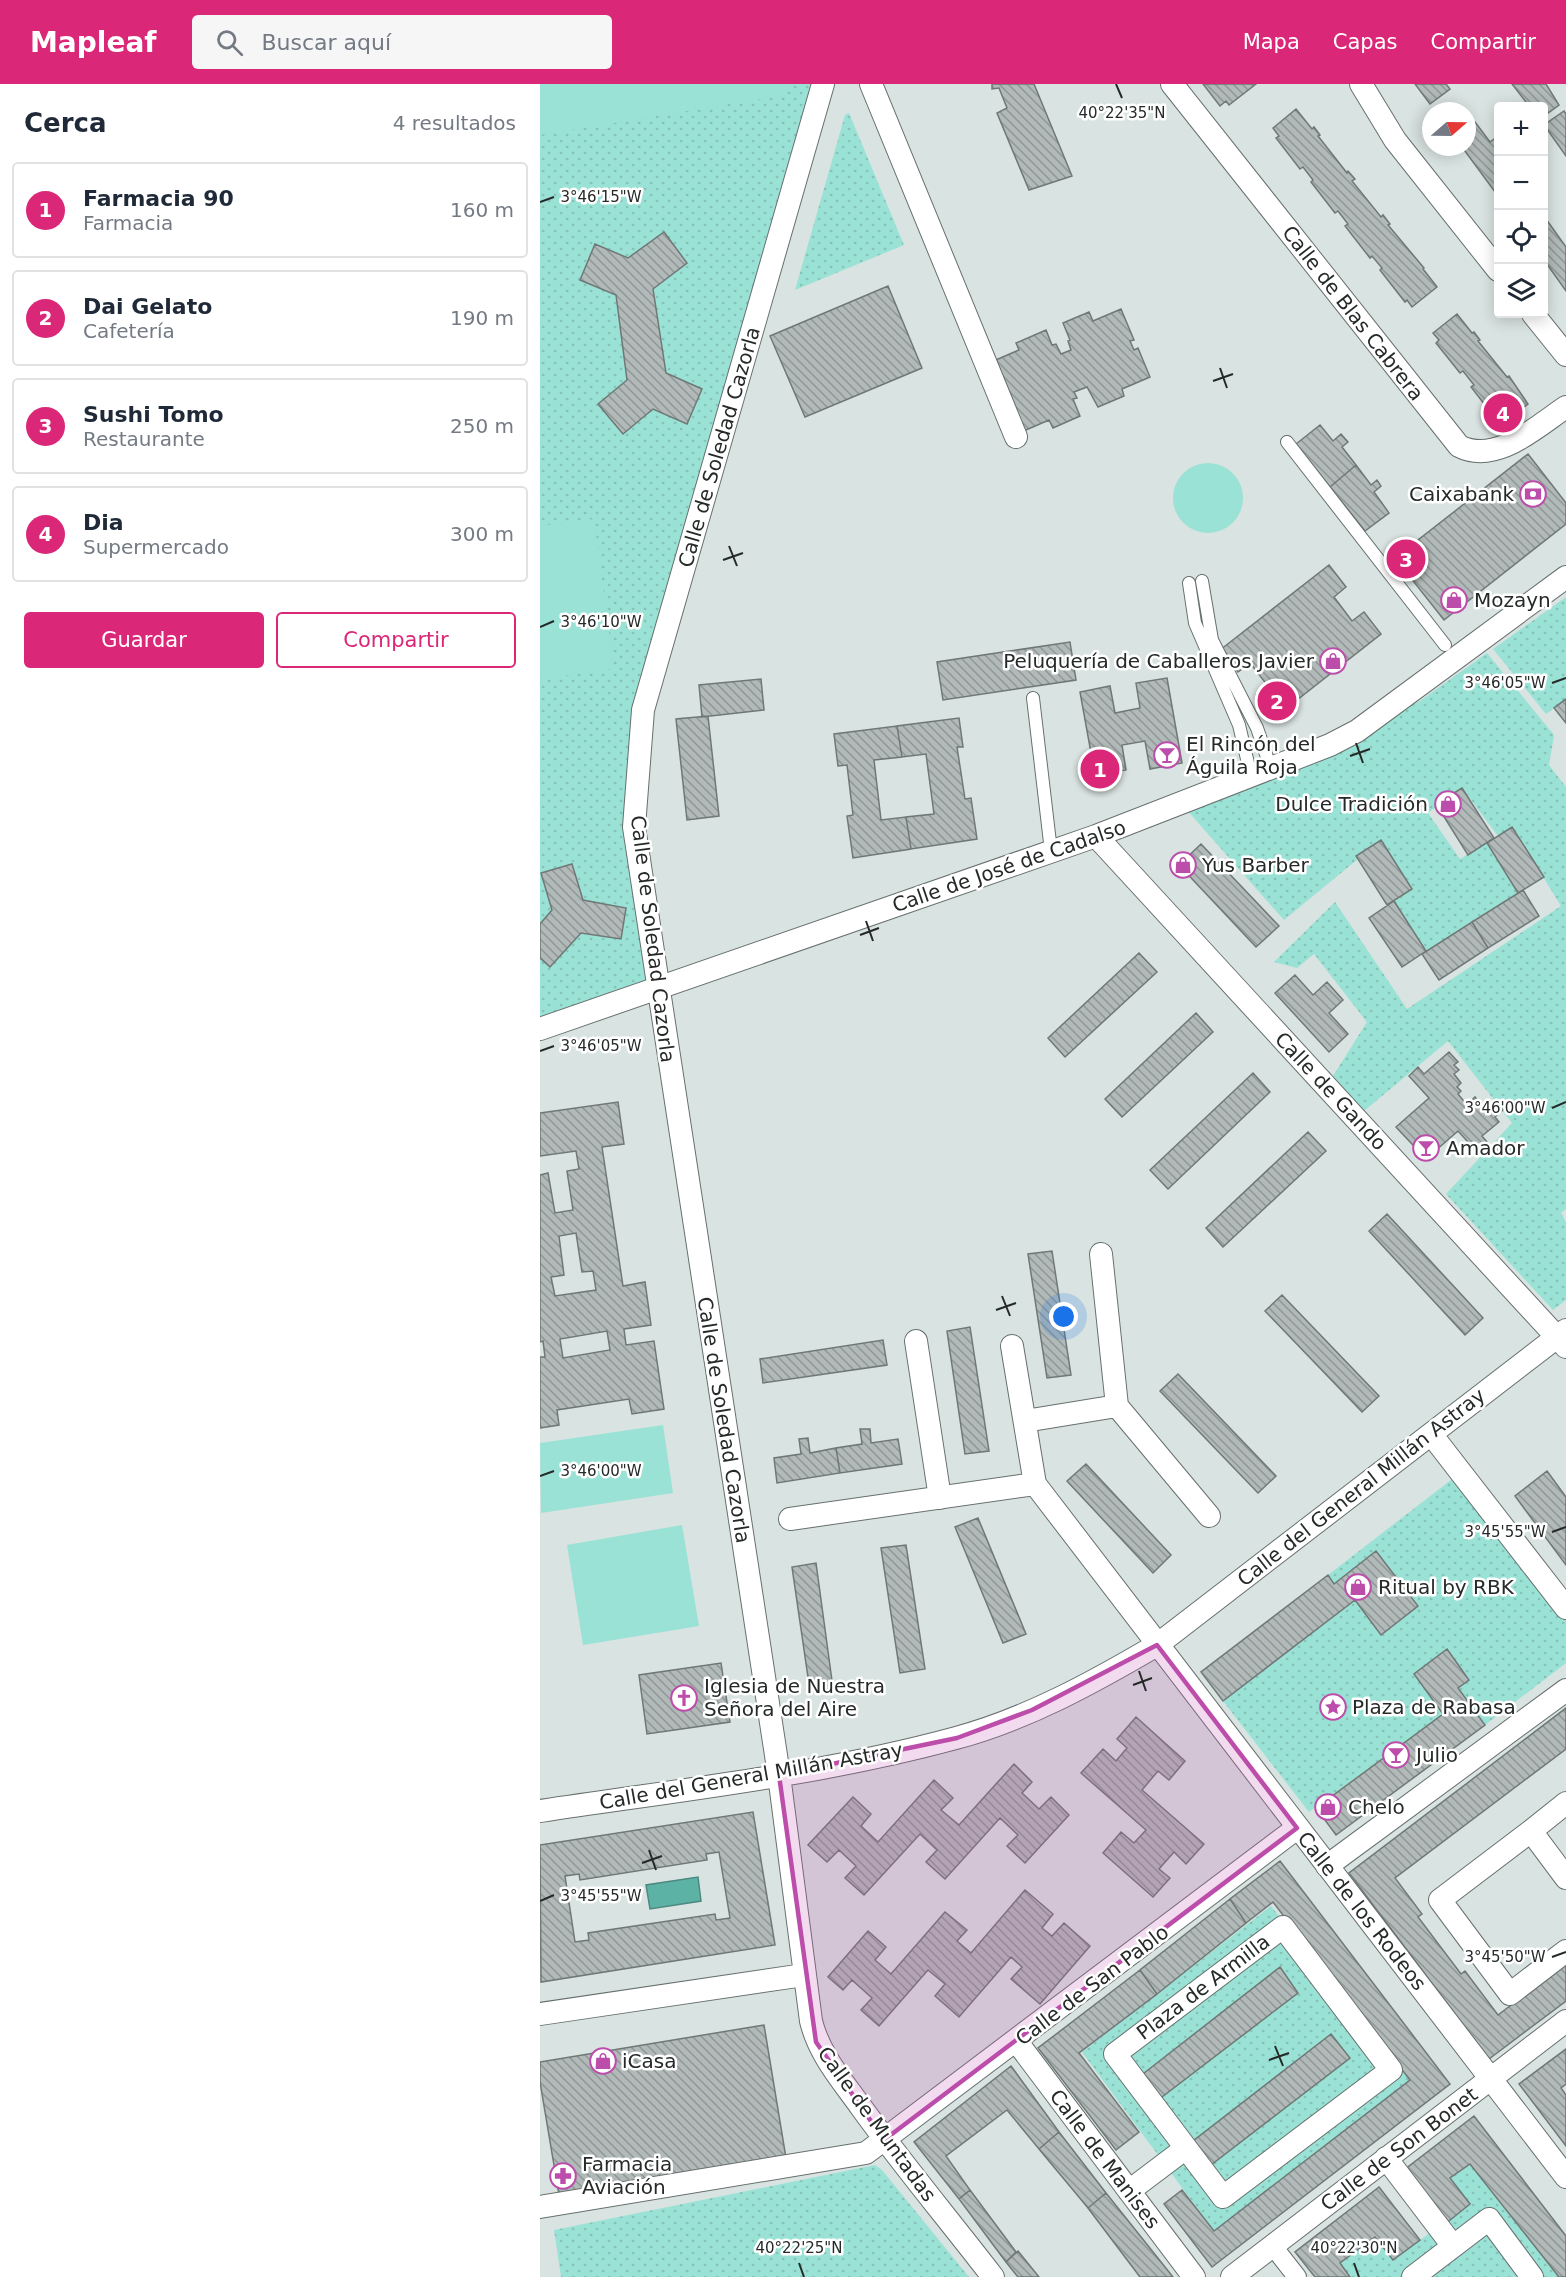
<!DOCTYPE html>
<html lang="es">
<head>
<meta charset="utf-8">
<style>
  body { margin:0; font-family:"DejaVu Sans",sans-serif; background:#f6f6f7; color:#1f2937 }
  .controls { position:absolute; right:18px; top:18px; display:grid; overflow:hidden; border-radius:6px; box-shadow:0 3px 15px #0003 }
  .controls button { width:54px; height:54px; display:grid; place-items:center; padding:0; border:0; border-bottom:2px solid #e0e1e3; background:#fff; color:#1f2937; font:30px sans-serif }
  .compass { position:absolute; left:882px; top:18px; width:54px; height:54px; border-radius:50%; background:#fff; box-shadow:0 3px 15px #0003; rotate:70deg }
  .you { position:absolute; left:524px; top:1233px; width:21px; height:21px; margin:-15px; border:4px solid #fff; border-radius:50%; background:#1a73e8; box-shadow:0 0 0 9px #1a73e833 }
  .badge { display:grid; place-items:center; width:39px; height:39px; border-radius:50%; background:#db2777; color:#fff; font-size:20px; font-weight:700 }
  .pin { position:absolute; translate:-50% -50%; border:3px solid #fff; box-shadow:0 2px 6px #0006 }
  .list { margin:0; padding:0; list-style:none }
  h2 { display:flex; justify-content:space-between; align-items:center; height:78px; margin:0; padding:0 24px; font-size:26px }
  h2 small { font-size:20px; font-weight:400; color:#747a83 }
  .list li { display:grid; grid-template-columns:39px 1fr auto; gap:18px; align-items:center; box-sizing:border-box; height:96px; margin:0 12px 12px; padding:0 12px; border:2px solid #e0e1e3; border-radius:6px }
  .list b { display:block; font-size:22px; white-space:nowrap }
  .list p { margin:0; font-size:20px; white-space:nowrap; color:#747a83 }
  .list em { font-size:20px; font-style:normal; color:#747a83 }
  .actions { display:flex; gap:12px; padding:18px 24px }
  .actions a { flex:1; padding:14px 0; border:2px solid #db2777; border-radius:6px; text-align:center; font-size:21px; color:#db2777 }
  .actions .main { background:#db2777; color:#fff }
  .icon { flex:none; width:33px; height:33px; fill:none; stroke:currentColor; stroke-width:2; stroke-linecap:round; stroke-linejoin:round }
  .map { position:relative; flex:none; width:1026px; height:2193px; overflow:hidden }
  header { display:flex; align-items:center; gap:36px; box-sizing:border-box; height:84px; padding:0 30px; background:#db2777; color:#fff }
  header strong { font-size:28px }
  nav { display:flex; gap:33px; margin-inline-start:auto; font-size:21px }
  .search { width:420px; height:54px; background:#f6f6f7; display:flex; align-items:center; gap:15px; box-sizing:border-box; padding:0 21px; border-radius:6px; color:#747a83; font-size:22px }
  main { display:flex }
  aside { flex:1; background:#fff }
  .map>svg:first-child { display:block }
  .green { fill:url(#green-dots) }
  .pitch { fill:#9ae2d5 }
  .water { fill:#5cb2a4; stroke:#4c897f; stroke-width:1.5 }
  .building { fill:url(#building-back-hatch); stroke:#6f7876; stroke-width:1.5; fill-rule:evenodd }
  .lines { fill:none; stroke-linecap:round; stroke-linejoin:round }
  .service-casing { stroke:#67706e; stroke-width:14 }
  .pedestrian-casing { stroke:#67706e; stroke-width:20 }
  .minor-casing { stroke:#67706e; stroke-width:24 }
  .service { stroke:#fff; stroke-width:12 }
  .pedestrian { stroke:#fff; stroke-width:18 }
  .minor { stroke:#fff; stroke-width:22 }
  .marked { fill:#bc4daa; fill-opacity:0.2; stroke:#bc4daa; stroke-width:4.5; stroke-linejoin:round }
  .ticks { fill:none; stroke:#252928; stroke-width:2 }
  .labels { text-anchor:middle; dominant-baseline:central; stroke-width:5; stroke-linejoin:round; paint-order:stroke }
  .street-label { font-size:20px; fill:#252928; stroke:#fff }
  .poi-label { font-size:20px; fill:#252928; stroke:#fff; text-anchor:start }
  .ticks-label { font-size:15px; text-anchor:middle; fill:#252928; stroke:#fff; stroke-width:5; stroke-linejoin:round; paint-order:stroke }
</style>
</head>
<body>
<header>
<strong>Mapleaf</strong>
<div class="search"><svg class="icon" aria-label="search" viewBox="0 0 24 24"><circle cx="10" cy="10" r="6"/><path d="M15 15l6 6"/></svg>Buscar aquí</div>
<nav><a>Mapa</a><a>Capas</a><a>Compartir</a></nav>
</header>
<main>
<aside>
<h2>Cerca<small>4 resultados</small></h2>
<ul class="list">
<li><span class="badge">1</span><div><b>Farmacia 90</b><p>Farmacia</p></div><em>160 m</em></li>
<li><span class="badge">2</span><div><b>Dai Gelato</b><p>Cafetería</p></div><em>190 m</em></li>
<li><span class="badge">3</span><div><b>Sushi Tomo</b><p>Restaurante</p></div><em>250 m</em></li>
<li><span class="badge">4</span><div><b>Dia</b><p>Supermercado</p></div><em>300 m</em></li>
</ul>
<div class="actions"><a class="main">Guardar</a><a>Compartir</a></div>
</aside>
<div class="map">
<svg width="1026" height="2193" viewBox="0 0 1026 2193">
  <defs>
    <pattern id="green-dots" width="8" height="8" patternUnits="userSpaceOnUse" patternTransform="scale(1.5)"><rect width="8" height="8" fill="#9ae2d5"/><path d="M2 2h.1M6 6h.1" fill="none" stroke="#85c2b7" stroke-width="1.8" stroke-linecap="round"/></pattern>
    <pattern id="building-back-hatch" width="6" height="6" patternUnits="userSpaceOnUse" patternTransform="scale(1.5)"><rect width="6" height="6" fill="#b1bab8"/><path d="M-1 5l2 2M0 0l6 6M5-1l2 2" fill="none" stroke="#909796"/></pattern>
  </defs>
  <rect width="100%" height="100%" fill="#d9e3e1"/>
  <path class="green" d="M0,0H276L96,625L117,905L0,941Z
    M309,29L364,161L255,206L305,31Z
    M1026,513V615L1006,630L953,565Z
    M947,569L1014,651L1009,681L1026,703V1125L1021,1129L1026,1138V1216L1013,1226L906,1110L972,1039L908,957L824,1027L793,992L827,938L774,870L757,884L734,878L795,818L867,925L1021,822L972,743L958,752L922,704L888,729L920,775L947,759L978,809L886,867L854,817L871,805L841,756L744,836L646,725L880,617Z
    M920,1389L1026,1524V1579L945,1641L918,1604L929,1595L907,1566L903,1630L769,1728L683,1617L815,1516L841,1551L878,1522L836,1468L794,1500L788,1491Z
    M731,1822L870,1996L674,2147L542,1968Z
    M930,2080L1019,2193H810L800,2179L835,2153L853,2176L929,2120L910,2094Z
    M335,2081L342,2086L429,2193H21L14,2146Z"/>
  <path class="pitch" d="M0,0H244L246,11L0,51Z
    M633 414a35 35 0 1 1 70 0a35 35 0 1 1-70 0Z
    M54,435L74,585L0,595V442Z
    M123,1341L133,1409L1,1429L0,1359Z
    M142,1441L159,1542L43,1561L27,1461Z"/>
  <path class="water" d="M158,1793L161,1817L110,1825L106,1801Z"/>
  <path class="building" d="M452,0H494L532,92L489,106L457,29L467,24L459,4L452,5Z
    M663,0H716L689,21L686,17L680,22Z
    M875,0H906L910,5L890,20Z
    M972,0H1006L1019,21L1004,32V22H989Z
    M756,25L772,45L774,43L780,51L778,52L807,89L808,87L815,95L812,97L841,133L843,131L850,140L848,141L884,184L883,185L897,203L872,223L867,216L865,218L840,186L842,184L832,172L830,174L805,142L808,140L798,127L795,129L771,98L773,96L763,83L760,85L736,54L739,52L733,44Z
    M1024,27L1026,30V72L1004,41Z
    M935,38L950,58L958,52V112L922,63H927V45Z
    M1006,135L1026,163V207L1004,176V137Z
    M124,148L147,179L113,205L126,289L162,305L147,340L113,325L83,350L58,320L87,296L76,211L40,196L55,160L88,174Z
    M348,202L382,284L265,333L230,252Z
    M581,225L594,256L590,257L594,266L598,264L610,293L582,305L584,312L558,323L547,303L534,308L537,314L533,315L540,332L513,344L509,336L479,349L449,279L479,266L476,259L506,246L512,261L516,260L521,270L531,266L528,257L530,256L523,239L549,228L553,237Z
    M917,230L932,249L934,248L940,256L938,257L967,293L969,292L988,320L964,339L958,332L955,334L931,303L934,301L923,287L920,289L896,259L899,256L893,249Z
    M780,341L793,357L801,350L808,358L802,363L816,381L790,403L756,360Z
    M988,370L1026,419V440L904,536L855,474Z
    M816,381L831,401L837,396L841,402L834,408L849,429L825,447L790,403Z
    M789,481L806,503L794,513L812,537L824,528L841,550L734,634L716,611L728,602L710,579L698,588L680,566Z
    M530,558L536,596L403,616L397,578Z
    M627,594L642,679L610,685L605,657L582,661L586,686L555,691L540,608L570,602L575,629L600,624L596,599Z
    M221,595L224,626L162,633L159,601Z
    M1026,615V639L1014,624Z
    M168,632L179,732L147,736L136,635Z
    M419,634L423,663H417L425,715L431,714L437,755L371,765L366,733L394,730L386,670L362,673L357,642Z
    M357,642L362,673L334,676L341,736L366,733L371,765L313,774L307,732L313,731L307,681L298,682L294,650Z
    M922,704L954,754L928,771L896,720Z
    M972,743L1004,793L978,809L947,759Z
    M841,756L872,805L847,821L816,772Z
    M661,760L739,842L716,863L639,781Z
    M32,780L43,816L86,824L81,855L41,849L10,883L0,874V840L12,826L1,789Z
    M983,806L999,832L948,864L932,838Z
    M854,817L886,867L862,883L829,834Z
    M932,838L948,864L899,896L882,870Z
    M599,869L617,888L525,973L508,954Z
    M755,891L773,911L787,898L803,916L789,929L808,950L789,968L735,909Z
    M656,929L673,948L582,1033L565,1015Z
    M909,968L918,978L914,981L919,986L914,990L921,999L917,1003L921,1007L918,1010L927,1021L935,1013L942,1022L948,1016L952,1021L956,1018L963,1026L955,1033L959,1038L942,1052L947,1058L937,1068L918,1047L886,1075L856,1043L889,1014L869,992L878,983L884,990Z
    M713,989L730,1008L628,1105L610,1086Z
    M78,1018L84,1060L62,1063L83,1202L105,1198L111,1241L84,1245L86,1261L114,1257L124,1325L92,1330L89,1315L17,1326L19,1341L0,1344V1273H5L3,1257L0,1258V1091L8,1089L15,1129L33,1126L27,1087L39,1085L36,1067L0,1072V1029ZM36,1149L42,1188L53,1187L56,1206L15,1212L11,1193L24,1191L19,1152ZM67,1247L70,1266L23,1274L20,1255Z
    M768,1048L786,1067L683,1163L666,1144Z
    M847,1130L943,1234L925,1251L829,1147Z
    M512,1167L531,1291L507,1294L488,1170Z
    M742,1211L839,1312L822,1328L725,1227Z
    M430,1243L449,1367L425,1370L407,1247Z
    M343,1256L347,1281L223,1299L220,1275Z
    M638,1290L736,1392L718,1409L620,1307Z
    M320,1345H330L331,1359L358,1355L362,1380L300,1389L296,1364L322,1360Z
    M268,1354L270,1369L296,1364L300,1389L237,1399L234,1374L261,1370L259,1355Z
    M546,1380L631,1471L613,1489L527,1397Z
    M1007,1387L1026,1413V1481L975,1412Z
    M438,1434L486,1550L463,1559L415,1443Z
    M366,1461L385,1585L360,1589L341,1464Z
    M836,1467L878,1522L841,1551L815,1516L683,1617L661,1588L788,1491L794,1500Z
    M276,1479L293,1604L270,1607L252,1483Z
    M907,1565L929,1596L918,1604L945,1641L796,1751L776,1724L903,1630L874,1590Z
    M181,1579L190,1638L107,1650L99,1591Z
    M1026,1624V1665L855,1794L882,1830L878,1833L921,1890L925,1887L958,1931L1026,1879V1917L949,1975L809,1789Z
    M596,1633L645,1677L629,1696L618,1687L602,1706L664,1760L646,1780L634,1768L619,1785L630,1794L613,1813L563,1769L581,1748L594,1759L606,1746L541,1689L563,1665L576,1677L587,1664L577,1655Z
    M474,1680L492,1698L482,1709L499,1725L511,1713L529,1731L485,1779L467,1762L478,1751L460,1734L405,1795L386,1778L397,1766L380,1750L324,1811L305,1794L316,1782L299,1766L287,1778L268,1761L313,1713L331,1730L321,1742L338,1758L394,1696L413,1714L401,1726L419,1741Z
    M213,1728L235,1861L1,1898L0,1761ZM179,1768L190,1834L176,1836L175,1830L48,1849L49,1856L35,1858L25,1792L39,1790L40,1796L167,1776L166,1770Z
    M740,1777L910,2000L672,2183L624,2120L642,2106L674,2147L870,1996L733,1818L706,1839L690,1815Z
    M485,1806L513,1830L502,1844L512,1852L524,1839L550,1862L500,1920L471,1895L482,1883L471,1873L419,1933L395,1912L405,1900L388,1886L339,1942L321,1926L332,1914L312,1896L303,1906L288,1893L328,1847L346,1863L335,1876L351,1890L405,1828L427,1846L417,1857L431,1869Z
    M690,1815L706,1839L617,1910L600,1886Z
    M740,1883L758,1909L618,2016L599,1993Z
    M600,1886L617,1910L539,1969L599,2048L576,2066L498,1964Z
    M224,1941L246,2074L19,2111L0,1998V1978Z
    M791,1950L810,1974L671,2081L653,2057Z
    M1026,1965V2000L1021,2004L1026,2011V2062L979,2000Z
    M471,1982L519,2048L499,2065L467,2026L406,2072L430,2106L419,2115L374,2058Z
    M934,2032L1026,2152V2193H1019L930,2080L910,2094L930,2120L904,2141L864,2086Z
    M519,2048L566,2109L548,2124L499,2065Z
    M839,2103L880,2156L853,2176L835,2153L800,2179L810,2193H775L755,2168Z
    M430,2106L476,2168L466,2178L419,2115Z
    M566,2109L633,2193H600L548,2124Z
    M478,2167L499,2193H478L466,2178Z"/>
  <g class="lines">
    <g class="service-casing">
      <path id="service" d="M747,358L905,561
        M662,497L672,556L717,644L731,685
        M649,499L655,539L699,641L711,692
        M493,614L511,767"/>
    </g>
    <g class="pedestrian-casing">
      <path id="pedestrian" d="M732,2161L757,2193"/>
    </g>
    <g class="minor-casing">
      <path id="minor" d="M283,0L103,626L94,743L239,1691L271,1937C279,1970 301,1995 321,2023C363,2081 409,2136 453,2193
        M331,0L476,353
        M632,0L919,362C956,381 996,343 1026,323
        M821,0L855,56L958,186
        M993,230L1026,271
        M556,752L1026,1263
        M0,945L556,752L790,661L817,647L1026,493
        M376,1257L400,1414
        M472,1262L495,1400L1026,2093
        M577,1322L669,1432
        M485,1337L577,1322L561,1170
        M891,1350L1026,1524
        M250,1435L495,1400
        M0,1727C139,1706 280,1691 416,1654C487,1635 554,1598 617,1561L1026,1246
        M991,1747L1026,1719
        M787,1782L1026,1606
        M1026,1794L991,1747L900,1816L970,1910L1026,1867
        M0,1930L264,1891
        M477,1958L654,2193
        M846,2074L913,2162
        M589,2107L646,2064L683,2113L851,1986L743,1843L575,1970L646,2064
        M0,2123L326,2069L757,1744
        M692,2193L1026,1937
        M873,2193L949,2135L992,2193"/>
    </g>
    <use href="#service" class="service"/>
    <use href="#pedestrian" class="pedestrian"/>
    <use href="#minor" class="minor"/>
  </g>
  <path class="marked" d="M617,1561L757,1744L344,2056L276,1958L239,1691L417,1654L492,1626Z"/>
  <path class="ticks" d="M576,0L582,14M0,118L14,113M680,284L687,304M673,297L693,290M189,462L197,482M183,476L203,469M0,543L14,537M1012,599L1026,594M816,659L823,679M810,672L830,665M326,837L333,857M320,851L339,844M0,967L14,962M1012,1024L1026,1018M462,1212L470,1232M456,1226L476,1219M0,1392L14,1387M1012,1448L1026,1443M599,1587L606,1607M593,1601L612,1594M109,1766L116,1786M102,1779L122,1772M0,1817L14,1811M1012,1873L1026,1868M735,1962L743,1982M729,1976L749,1969M259,2179L264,2193M814,2179L819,2193"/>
  <defs>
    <g id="bank-ring" transform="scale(1.35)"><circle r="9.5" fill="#fff" stroke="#bc4daa" stroke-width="1.5"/><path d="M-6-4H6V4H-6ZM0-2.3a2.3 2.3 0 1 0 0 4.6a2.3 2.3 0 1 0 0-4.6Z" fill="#bc4daa"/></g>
    <g id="shop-ring" transform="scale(1.35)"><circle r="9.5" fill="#fff" stroke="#bc4daa" stroke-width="1.5"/><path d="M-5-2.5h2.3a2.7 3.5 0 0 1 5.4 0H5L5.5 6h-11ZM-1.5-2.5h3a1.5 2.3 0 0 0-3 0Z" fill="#bc4daa"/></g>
    <g id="bar-ring" transform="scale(1.35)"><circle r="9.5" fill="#fff" stroke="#bc4daa" stroke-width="1.5"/><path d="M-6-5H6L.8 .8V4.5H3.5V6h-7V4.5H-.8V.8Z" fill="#bc4daa"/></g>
    <g id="church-ring" transform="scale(1.35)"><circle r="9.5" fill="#fff" stroke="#bc4daa" stroke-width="1.5"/><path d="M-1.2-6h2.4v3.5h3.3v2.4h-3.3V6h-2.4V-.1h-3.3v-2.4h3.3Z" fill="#bc4daa"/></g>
    <g id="sight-ring" transform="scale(1.35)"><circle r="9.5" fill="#fff" stroke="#bc4daa" stroke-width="1.5"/><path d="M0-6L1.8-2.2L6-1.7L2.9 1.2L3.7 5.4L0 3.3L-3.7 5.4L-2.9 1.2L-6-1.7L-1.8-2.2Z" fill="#bc4daa"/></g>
    <g id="pharmacy-ring" transform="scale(1.35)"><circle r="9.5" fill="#fff" stroke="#bc4daa" stroke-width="1.5"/><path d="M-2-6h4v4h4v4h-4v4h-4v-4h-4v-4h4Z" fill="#bc4daa"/></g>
  </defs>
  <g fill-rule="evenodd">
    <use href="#bank-ring" x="993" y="410"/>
    <use href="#shop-ring" x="914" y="516"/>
    <use href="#shop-ring" x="793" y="577"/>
    <use href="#bar-ring" x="627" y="671"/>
    <use href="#shop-ring" x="908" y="720"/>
    <use href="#shop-ring" x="643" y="781"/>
    <use href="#bar-ring" x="886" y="1064"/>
    <use href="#shop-ring" x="818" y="1503"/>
    <use href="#church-ring" x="144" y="1614"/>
    <use href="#sight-ring" x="793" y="1623"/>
    <use href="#bar-ring" x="856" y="1671"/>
    <use href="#shop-ring" x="788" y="1723"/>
    <use href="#shop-ring" x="63" y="1977"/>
    <use href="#pharmacy-ring" x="23" y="2092"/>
  </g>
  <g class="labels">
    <g class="street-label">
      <text transform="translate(813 229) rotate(52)">Calle de Blas Cabrera</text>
      <text transform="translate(179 363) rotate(-74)">Calle de Soledad Cazorla</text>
      <text transform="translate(469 782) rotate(-19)">Calle de José de Cadalso</text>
      <text transform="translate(113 855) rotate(83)">Calle de Soledad Cazorla</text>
      <text transform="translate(791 1007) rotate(47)">Calle de Gando</text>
      <text transform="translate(184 1336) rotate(81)">Calle de Soledad Cazorla</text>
      <text transform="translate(821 1403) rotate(-38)">Calle del General Millán Astray</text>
      <text transform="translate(211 1692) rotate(-10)">Calle del General Millán Astray</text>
      <text transform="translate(822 1827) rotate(52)">Calle de los Rodeos</text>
      <text transform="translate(552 1901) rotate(-37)">Calle de San Pablo</text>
      <text transform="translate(663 1903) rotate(-37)">Plaza de Armilla</text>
      <text transform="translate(337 2040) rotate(54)">Calle de Muntadas</text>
      <text transform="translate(859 2065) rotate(-37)">Calle de Son Bonet</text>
      <text transform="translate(565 2075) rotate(53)">Calle de Manises</text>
    </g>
    <g class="poi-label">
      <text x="974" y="410" text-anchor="end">Caixabank</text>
      <text x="934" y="516">Mozayn</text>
      <text x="774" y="577" text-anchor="end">Peluquería de Caballeros Javier</text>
      <text x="646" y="660">El Rincón del<tspan x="646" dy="23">Águila Roja</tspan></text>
      <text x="888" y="720" text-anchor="end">Dulce Tradición</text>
      <text x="662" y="781">Yus Barber</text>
      <text x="906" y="1064">Amador</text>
      <text x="838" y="1503">Ritual by RBK</text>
      <text x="164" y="1602">Iglesia de Nuestra<tspan x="164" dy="23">Señora del Aire</tspan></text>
      <text x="812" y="1623">Plaza de Rabasa</text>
      <text x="876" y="1671">Julio</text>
      <text x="808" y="1723">Chelo</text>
      <text x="82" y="1977">iCasa</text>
      <text x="42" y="2080">Farmacia<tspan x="42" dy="23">Aviación</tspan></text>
    </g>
  </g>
  <g class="ticks-label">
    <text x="582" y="34">40°22'35"N</text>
    <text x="61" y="118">3°46'15"W</text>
    <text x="61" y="543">3°46'10"W</text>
    <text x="965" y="604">3°46'05"W</text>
    <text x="61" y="967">3°46'05"W</text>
    <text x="965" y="1029">3°46'00"W</text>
    <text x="61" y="1392">3°46'00"W</text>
    <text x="965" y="1453">3°45'55"W</text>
    <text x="61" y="1817">3°45'55"W</text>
    <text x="965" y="1878">3°45'50"W</text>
    <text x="259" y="2169">40°22'25"N</text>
    <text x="814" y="2169">40°22'30"N</text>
  </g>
</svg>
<div class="controls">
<button>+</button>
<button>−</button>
<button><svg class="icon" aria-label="locate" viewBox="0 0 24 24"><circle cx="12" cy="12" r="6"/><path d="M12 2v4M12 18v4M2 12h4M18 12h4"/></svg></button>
<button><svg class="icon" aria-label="layers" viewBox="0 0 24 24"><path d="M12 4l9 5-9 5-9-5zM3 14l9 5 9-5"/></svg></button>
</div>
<svg class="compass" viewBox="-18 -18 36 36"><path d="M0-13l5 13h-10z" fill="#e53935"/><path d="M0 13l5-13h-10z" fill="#747a83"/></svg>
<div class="you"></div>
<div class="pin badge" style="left:560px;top:685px">1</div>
<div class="pin badge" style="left:737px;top:617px">2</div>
<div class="pin badge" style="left:866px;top:475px">3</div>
<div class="pin badge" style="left:963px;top:329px">4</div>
</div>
</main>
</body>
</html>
